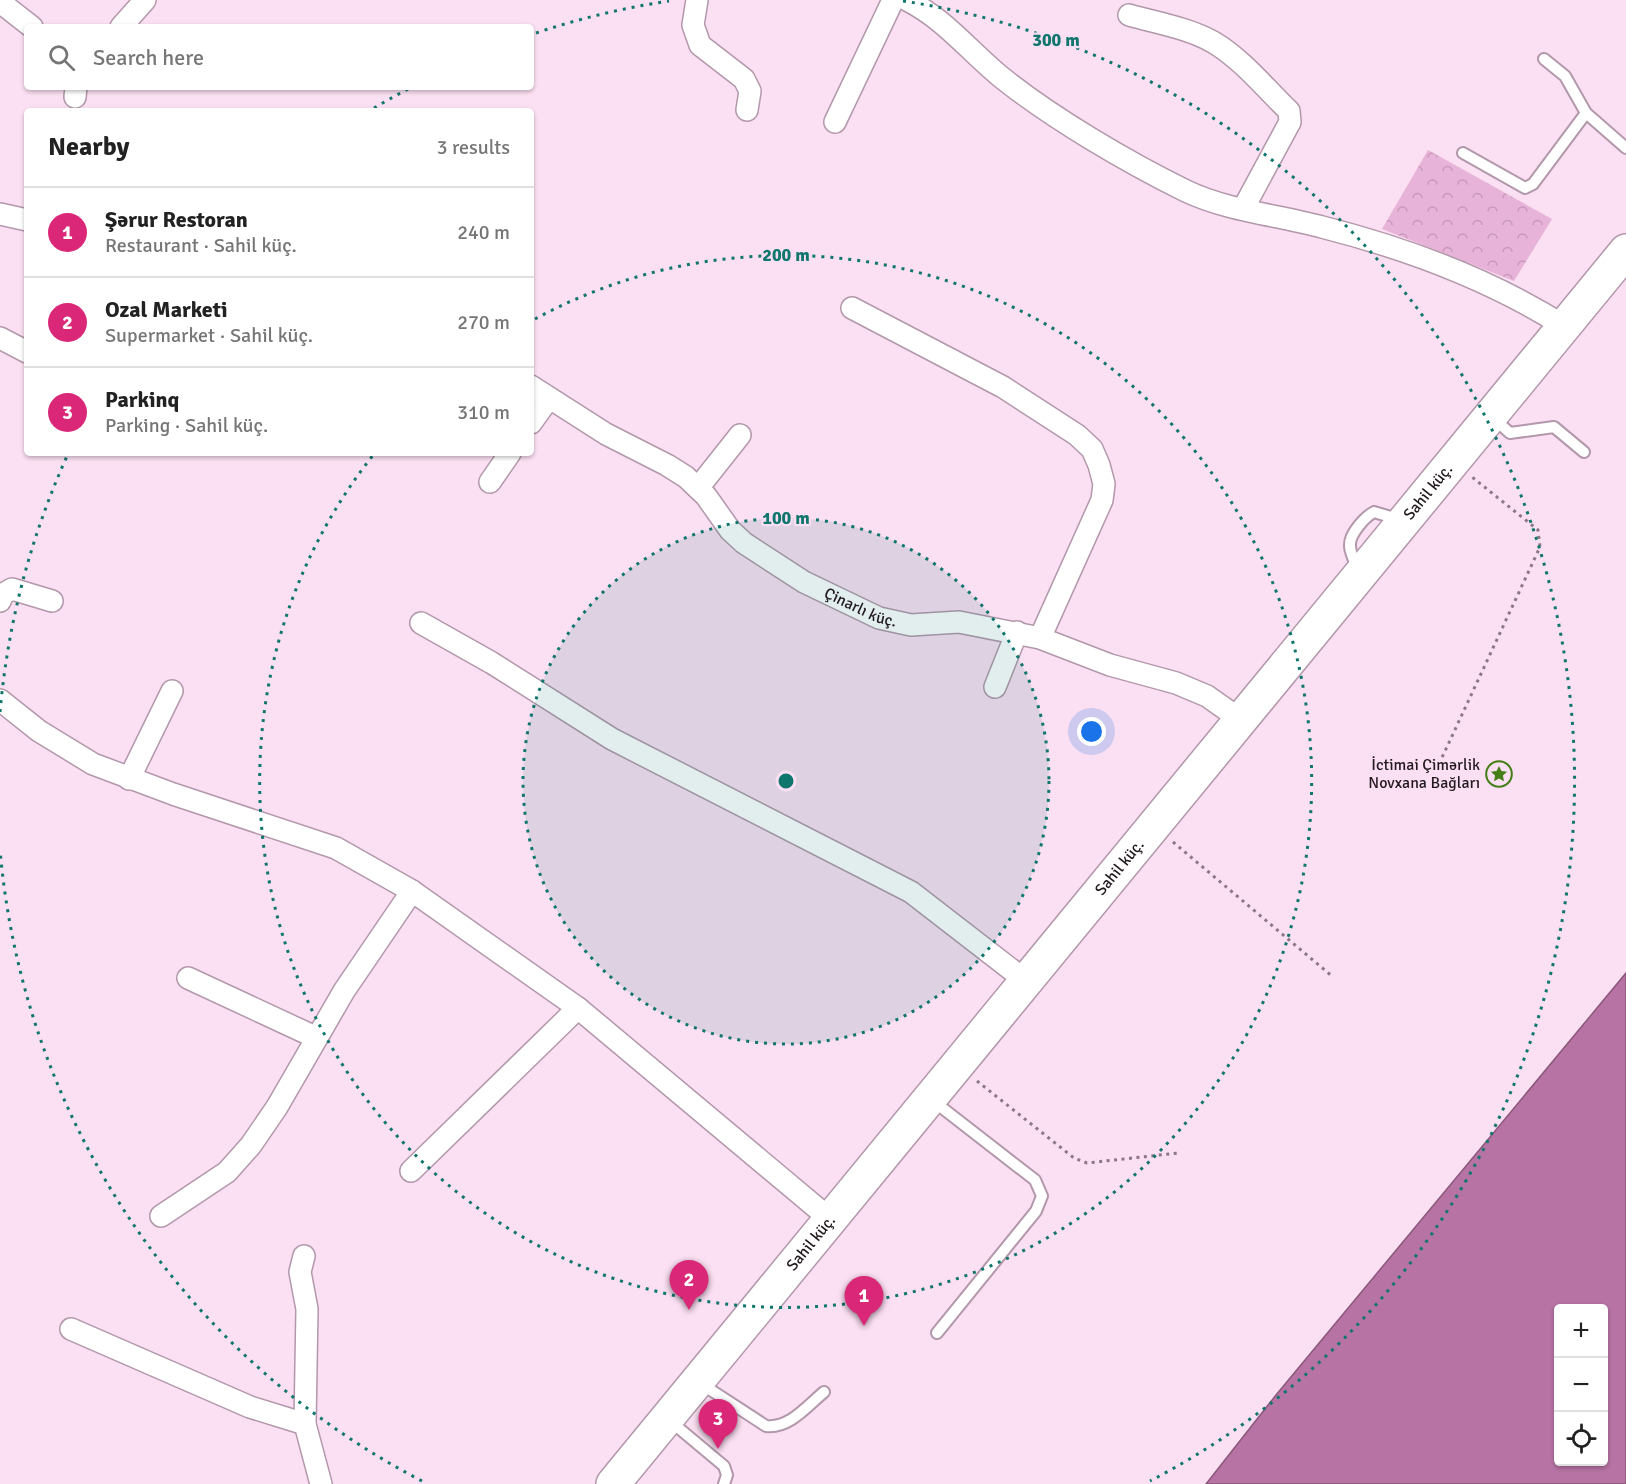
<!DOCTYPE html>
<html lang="en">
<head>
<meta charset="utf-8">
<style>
  body { margin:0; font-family:Signika,sans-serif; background:#f2f2f2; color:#222 }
  .controls { position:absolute; right:18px; bottom:18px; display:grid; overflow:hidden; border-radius:6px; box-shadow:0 2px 4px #0004 }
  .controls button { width:54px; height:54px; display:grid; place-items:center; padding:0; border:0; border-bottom:2px solid #e0e0e0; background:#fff; color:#222; font:30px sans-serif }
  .you { position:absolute; left:1092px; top:732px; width:21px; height:21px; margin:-15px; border:4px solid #fff; border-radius:50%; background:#1a73e8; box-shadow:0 0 0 9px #1a73e833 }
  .badge { display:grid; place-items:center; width:39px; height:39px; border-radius:50%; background:#db2777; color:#fff; font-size:20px; font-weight:700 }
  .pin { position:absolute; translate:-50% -50px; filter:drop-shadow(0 2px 3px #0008) }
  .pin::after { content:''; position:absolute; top:32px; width:21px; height:18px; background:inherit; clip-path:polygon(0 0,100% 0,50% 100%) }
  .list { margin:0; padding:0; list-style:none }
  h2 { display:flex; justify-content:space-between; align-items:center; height:78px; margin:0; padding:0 24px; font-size:26px }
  h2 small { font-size:20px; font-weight:400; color:#767676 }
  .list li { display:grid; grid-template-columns:39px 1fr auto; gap:18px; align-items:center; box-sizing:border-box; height:90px; padding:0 24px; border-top:2px solid #e0e0e0 }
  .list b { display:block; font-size:22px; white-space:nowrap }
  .list p { margin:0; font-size:20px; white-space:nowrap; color:#767676 }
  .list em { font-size:20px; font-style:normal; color:#767676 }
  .icon { flex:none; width:33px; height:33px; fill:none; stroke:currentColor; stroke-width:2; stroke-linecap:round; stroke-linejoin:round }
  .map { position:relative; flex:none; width:1626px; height:1484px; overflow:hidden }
  .search { position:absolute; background:#fff; box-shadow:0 2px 4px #0004; left:24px; top:24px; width:510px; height:66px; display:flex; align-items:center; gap:15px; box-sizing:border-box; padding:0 21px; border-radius:6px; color:#767676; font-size:22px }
  .panel { position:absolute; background:#fff; box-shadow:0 2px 4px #0004; left:24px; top:108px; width:510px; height:348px; border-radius:6px }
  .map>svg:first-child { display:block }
  .park { fill:url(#park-crowns) }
  .water { fill:#b673a3; stroke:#8a587b; stroke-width:1.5; fill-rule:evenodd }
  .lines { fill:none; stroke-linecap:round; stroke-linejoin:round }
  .service-casing { stroke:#b298aa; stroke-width:14 }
  .minor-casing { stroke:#b298aa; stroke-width:24 }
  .primary-casing { stroke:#b298aa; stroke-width:36 }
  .path { stroke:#8b7885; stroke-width:3; stroke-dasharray:3 4.5; stroke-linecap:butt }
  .service { stroke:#fff; stroke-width:10 }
  .minor { stroke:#fff; stroke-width:21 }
  .primary { stroke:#fff; stroke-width:33 }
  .ring { fill:none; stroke:#0f766e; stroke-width:3; stroke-dasharray:3 6 }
  .labels { text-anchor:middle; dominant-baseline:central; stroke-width:4.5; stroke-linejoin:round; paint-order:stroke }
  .street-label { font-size:16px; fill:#22191f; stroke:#fbdff2 }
  .poi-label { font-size:16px; fill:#22191f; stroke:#fbdff2; text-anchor:end }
  .centre { fill:#0f766e; stroke:#fbdff2; stroke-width:3 }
  .ring-label { font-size:18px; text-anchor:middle; font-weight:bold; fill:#0f766e; stroke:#fbdff2; stroke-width:4.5; stroke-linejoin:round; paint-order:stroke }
</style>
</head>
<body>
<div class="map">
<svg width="1626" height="1484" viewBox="0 0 1626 1484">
  <defs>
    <pattern id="park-crowns" width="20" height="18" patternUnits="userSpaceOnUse" patternTransform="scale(1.5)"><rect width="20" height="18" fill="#e8b3d8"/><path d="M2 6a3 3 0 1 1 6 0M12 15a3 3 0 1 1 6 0" fill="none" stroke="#c799b9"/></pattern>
  </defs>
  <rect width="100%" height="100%" fill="#fbdff2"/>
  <path class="park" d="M1428,150L1552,219L1514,281L1382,229Z"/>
  <path class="water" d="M1626,973V1484H1206L1276,1395ZM1558,1308H1604V1462H1558Z"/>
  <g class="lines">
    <g class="service-casing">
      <path id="service" d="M1544,59L1565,76L1586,113
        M1463,153L1525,188L1533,184L1586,113L1626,148
        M1493,418L1510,433L1554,427L1584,452
        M1358,569C1355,562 1350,553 1350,546C1349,534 1365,517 1374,512L1401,520
        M932,1100L1035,1180L1042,1196L1036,1211L937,1333
        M700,1383L766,1426C789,1429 807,1406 824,1392
        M669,1420L724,1466L727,1475L724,1484"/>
    </g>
    <g class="minor-casing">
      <g id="minor">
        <path d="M697,0L693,25L700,45L744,79L750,91L747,110"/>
        <path d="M907,0C946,20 968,50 1001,77C1052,118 1127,162 1186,191C1228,211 1278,215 1322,227C1405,248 1491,280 1564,326"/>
        <path d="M0,2L32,27"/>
        <path d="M1129,15C1157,23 1188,28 1213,42C1242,59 1265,88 1289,111L1290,122L1243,209"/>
        <path d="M121,27L145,0"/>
        <path d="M75,97L76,87"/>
        <path d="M835,122L893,0"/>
        <path d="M0,214L27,220"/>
        <path d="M852,308L1003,387L1077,435L1092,449L1099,465L1104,484L1102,500L1040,638"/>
        <path d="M0,338L27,352"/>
        <path id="s1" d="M531,386L606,434L667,465L686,477L706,496L730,530L744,543L804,582L879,618L911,625L959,622L1040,638L1110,665L1176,683L1207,696L1241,720"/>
        <path d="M531,423L549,398"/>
        <path d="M490,482L510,453"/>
        <path d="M698,488L740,435"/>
        <path d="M0,601L3,594L12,589L52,601"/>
        <path d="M421,623L492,663L612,739L911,892L1026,981"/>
        <path d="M995,687L1017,632"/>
        <path d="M0,700L39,731L93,764L173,794L336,848L412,891L578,1008L830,1219"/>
        <path d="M129,779L172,691"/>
        <path d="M188,978L315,1037"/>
        <path d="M411,1171L578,1008"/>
        <path d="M161,1216L227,1172L251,1145L277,1107L344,991L412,891"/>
        <path d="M304,1256L300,1272L307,1309L305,1424L321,1484"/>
        <path d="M71,1329L250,1407L305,1424"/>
      </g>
    </g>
    <g class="primary-casing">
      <g id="primary">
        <path id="s2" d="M613,1484L1626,251"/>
      </g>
    </g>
    <path class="path" d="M1439,764L1540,547L1538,530L1472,477
      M1173,842L1333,977
      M977,1081L1074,1158L1087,1163L1178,1153"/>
    <use href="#service" class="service"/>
    <use href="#minor" class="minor"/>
    <use href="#primary" class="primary"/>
  </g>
  <circle cx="786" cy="781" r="263" fill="#0f766e" fill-opacity=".12"/>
  <g class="ring">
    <circle cx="786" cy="781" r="263"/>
    <path d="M535 319A526 526 0 1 1 374 454"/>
    <path d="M422 1481A789 789 0 0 1 0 850M0 712A789 789 0 0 1 68 454M374 108A789 789 0 0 1 410 88M536 33A789 789 0 0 1 669 1M903 1A789 789 0 0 1 1150 1481"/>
  </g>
  <defs>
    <g id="sight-ring" transform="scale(1.35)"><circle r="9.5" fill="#fbdff2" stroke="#447e16" stroke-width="1.5"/><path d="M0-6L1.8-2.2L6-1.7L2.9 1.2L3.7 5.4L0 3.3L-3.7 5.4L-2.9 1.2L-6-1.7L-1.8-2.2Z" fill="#447e16"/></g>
  </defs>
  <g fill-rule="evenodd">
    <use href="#sight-ring" x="1499" y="774"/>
  </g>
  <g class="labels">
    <g class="street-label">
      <text stroke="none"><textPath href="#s2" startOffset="1284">Sahil küç.</textPath></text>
      <text stroke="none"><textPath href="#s1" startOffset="402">Çinarlı küç.</textPath></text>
      <text stroke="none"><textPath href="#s2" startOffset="798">Sahil küç.</textPath></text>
      <text stroke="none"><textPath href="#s2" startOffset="312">Sahil küç.</textPath></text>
    </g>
    <g class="poi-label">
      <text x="1480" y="765">İctimai Çimərlik<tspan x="1480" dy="18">Novxana Bağları</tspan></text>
    </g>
  </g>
  <circle cx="786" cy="781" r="9" class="centre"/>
  <g class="ring-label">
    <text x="1056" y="46">300 m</text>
    <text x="786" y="261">200 m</text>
    <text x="786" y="524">100 m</text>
  </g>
</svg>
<div class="controls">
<button>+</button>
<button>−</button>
<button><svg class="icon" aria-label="locate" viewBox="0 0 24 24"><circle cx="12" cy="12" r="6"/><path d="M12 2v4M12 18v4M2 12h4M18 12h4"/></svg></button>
</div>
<div class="you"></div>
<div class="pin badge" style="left:864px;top:1326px">1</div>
<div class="pin badge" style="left:689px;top:1310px">2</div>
<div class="pin badge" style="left:718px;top:1449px">3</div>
<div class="search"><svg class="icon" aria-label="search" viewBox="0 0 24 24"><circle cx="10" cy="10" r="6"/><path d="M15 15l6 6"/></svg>Search here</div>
<section class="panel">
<h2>Nearby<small>3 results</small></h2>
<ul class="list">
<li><span class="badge">1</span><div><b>Şərur Restoran</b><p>Restaurant · Sahil küç.</p></div><em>240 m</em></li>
<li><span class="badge">2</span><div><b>Ozal Marketi</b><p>Supermarket · Sahil küç.</p></div><em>270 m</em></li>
<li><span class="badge">3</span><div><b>Parkinq</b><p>Parking · Sahil küç.</p></div><em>310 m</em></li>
</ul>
</section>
</div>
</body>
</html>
